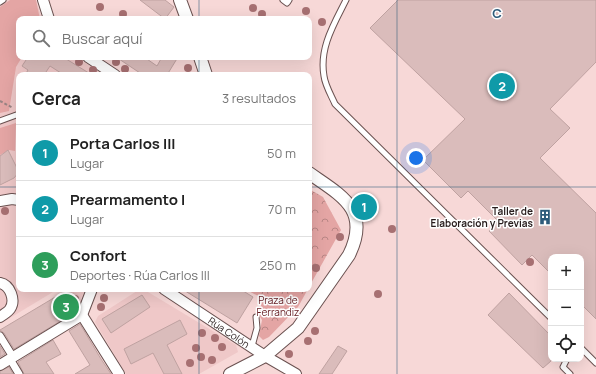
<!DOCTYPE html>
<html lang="es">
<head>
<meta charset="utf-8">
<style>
  body { margin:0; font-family:Manrope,sans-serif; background:#f2f2f2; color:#222 }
  .controls { position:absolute; right:12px; bottom:12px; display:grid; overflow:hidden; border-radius:8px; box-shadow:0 4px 16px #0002 }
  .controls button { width:36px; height:36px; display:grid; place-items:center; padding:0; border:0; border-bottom:1px solid #e0e0e0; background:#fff; color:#222; font:20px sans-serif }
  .you { position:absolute; left:416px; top:158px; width:14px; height:14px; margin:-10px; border:3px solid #fff; border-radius:50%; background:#1a73e8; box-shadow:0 0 0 6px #1a73e833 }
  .badge { display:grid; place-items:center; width:26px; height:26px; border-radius:50%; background:#0b8043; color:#fff; font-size:13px; font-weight:700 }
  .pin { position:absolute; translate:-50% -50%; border:2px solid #fff; box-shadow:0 1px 4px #0006 }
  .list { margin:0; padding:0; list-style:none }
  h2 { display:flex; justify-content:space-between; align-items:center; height:52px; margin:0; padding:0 16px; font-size:17px }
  h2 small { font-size:13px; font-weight:400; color:#767676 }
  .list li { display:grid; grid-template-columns:26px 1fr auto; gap:12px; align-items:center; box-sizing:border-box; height:56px; padding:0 16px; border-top:1px solid #e0e0e0 }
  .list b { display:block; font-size:15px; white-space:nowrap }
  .list p { margin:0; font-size:13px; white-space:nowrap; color:#767676 }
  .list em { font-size:13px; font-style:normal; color:#767676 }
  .icon { flex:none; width:22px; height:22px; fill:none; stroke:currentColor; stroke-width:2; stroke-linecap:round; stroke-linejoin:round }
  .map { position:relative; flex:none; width:596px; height:374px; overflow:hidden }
  .search { position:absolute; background:#fff; box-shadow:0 4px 16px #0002; left:16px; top:16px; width:296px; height:44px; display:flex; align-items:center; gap:10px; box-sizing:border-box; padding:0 14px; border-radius:8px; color:#767676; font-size:15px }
  .panel { position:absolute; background:#fff; box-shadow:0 4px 16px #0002; left:16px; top:72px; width:296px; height:220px; border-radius:8px }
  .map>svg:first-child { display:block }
  .built { fill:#efc8c8 }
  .green { fill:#e4a5a4 }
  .park { fill:url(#park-crowns) }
  .building { fill:#dabcbb; stroke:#bfa2a1 }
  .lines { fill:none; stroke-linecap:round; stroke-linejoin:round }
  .service-casing { stroke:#6a5150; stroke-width:7 }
  .pedestrian-casing { stroke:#6a5150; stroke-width:9 }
  .minor-casing { stroke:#6a5150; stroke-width:12 }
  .tertiary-casing { stroke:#6a5150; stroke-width:14 }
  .path { stroke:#9a8484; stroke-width:2; stroke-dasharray:3 2; stroke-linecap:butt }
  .service { stroke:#fff; stroke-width:5 }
  .pedestrian { stroke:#fff; stroke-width:7 }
  .minor { stroke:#fff; stroke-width:10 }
  .tertiary { stroke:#fff; stroke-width:12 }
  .tree { fill:#a77072 }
  .grid { fill:none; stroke:#2d5b7a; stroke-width:1; stroke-opacity:0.55 }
  .labels { text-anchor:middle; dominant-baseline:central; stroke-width:3; stroke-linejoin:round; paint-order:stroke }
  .poi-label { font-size:10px; font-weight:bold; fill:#281d1d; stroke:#fff; text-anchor:end }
  .park-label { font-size:10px; fill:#651b20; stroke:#fff }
  .street-label { font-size:10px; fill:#281d1d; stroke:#fff }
  .grid-label { font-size:13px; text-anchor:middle; font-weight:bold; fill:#2d5b7a; stroke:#fff; stroke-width:3; stroke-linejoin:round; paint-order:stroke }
</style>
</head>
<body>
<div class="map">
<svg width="596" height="374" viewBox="0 0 596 374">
  <defs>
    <pattern id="park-crowns" width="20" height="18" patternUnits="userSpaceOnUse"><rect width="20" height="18" fill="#e4a5a4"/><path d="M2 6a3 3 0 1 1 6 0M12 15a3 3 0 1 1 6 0" fill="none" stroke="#b98685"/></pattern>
  </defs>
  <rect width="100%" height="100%" fill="#f7d8d7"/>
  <path class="built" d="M0,0H36L42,19H19V57H76L104,75H19V289H58L0,324Z
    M60,289H85L75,314Z
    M140,289H143L236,345L238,352L199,374H126L95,322L98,316Z"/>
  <path class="green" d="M10,0H36L40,19H19V57H22L16,67L9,111L0,113V7Z
    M16,123L15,151L9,150L0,155V128Z"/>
  <path class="park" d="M309,189L323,197L341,230L309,287Z
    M245,289H308L298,307L269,337L263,340L259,336L262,320L258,313L262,303L258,296Z"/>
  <path class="building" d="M140,0H165L174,7L165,19Z
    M398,0H596V62L550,109L570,128L540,158L596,213V319L581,304V257H551V274L532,255L522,265L489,231L498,221L468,191L461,198L423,160L465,119L370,28Z
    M28,57H63L92,75H64L50,66L44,75H25L28,70L22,66Z
    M116,57H144L157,66L162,57H178L167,75H143Z
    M8,150L19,172L14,178L0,185V156Z
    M182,289H240L253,297L237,323Z
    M62,293L74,313L14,349L4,333L0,330Z
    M509,293L551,336V361L543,368L488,315Z
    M142,295L150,307L111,333L102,319Z
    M180,320L187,334L167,345L182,374H164L153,353L131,364L124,349Z
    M80,324L101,359L111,374H75L90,365L69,331Z
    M53,340L61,354L46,362L54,374H24L18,362Z
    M0,346L5,354L0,357Z
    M338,346L347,351L336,368L332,374H319Z
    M9,367L13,374H0V371Z"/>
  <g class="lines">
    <g class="service-casing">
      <path id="service" d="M283,0L287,3L289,0
        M346,0C334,24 319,48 324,76C325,85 331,95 335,104L551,318
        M0,2L3,0
        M0,121L19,114
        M252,346L257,328L256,317
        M581,348L596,363
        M567,359L563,367L570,374"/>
    </g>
    <g class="pedestrian-casing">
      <path id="pedestrian" d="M0,336L13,357
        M10,359L19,374"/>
    </g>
    <g class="minor-casing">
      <g id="minor">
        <path d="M43,0L49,19"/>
        <path d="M88,57L115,75"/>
        <path d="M0,201L12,199L19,200"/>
        <path d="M0,283C10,285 16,300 10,309C8,312 4,314 0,317"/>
        <path id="s1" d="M164,289L265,356L296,374"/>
        <path d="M82,315L119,374"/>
        <path d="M0,365L82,315L92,289"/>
      </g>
    </g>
    <g class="tertiary-casing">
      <path id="tertiary" d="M180,0L187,19
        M200,57L206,75
        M230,374L265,356L298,328L349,255C371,210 342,196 309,173"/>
    </g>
    <path class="path" d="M0,101L13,108"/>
    <use href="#service" class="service"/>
    <use href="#pedestrian" class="pedestrian"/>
    <use href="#minor" class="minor"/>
    <use href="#tertiary" class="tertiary"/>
  </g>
  <g class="tree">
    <circle cx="100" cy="7" r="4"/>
    <circle cx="253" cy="8" r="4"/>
    <circle cx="306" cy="11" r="4"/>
    <circle cx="123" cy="14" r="4"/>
    <circle cx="262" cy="14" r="4"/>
    <circle cx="322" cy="22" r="4"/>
    <circle cx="79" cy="62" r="4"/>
    <circle cx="116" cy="62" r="4"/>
    <circle cx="188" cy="68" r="4"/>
    <circle cx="125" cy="69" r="4"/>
    <circle cx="93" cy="70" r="4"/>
    <circle cx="5" cy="211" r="4"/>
    <circle cx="392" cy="229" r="4"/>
    <circle cx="340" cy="237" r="4"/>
    <circle cx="530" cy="262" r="4"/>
    <circle cx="316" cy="268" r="4"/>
    <circle cx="378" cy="294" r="4"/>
    <circle cx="104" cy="298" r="4"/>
    <circle cx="75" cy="299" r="4"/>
    <circle cx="101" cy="307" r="4"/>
    <circle cx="315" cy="331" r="4"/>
    <circle cx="202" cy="333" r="4"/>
    <circle cx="215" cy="338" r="4"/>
    <circle cx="308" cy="341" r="4"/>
    <circle cx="222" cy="347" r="4"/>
    <circle cx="196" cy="348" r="4"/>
    <circle cx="289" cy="354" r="4"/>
    <circle cx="201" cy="357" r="4"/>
    <circle cx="212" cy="360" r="4"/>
    <circle cx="190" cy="363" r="4"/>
  </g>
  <path class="grid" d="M199,0V19M397,0V374M199,57V75M0,187H19M309,187H596M199,289V374"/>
  <defs>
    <g id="building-bare" transform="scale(1.2)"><path d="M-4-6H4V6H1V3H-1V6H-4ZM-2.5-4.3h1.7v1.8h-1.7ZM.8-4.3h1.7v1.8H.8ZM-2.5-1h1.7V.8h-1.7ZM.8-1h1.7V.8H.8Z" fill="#2d5b7a" stroke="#fff" stroke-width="2.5" paint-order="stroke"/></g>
  </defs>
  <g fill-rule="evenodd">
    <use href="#building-bare" x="545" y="217"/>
  </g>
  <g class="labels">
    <g class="poi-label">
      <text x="533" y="211">Taller de<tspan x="533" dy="12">Elaboración y Previas</tspan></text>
    </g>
    <g class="park-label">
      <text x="278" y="300">Praza de<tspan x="278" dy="12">Ferrandiz</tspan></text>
    </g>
    <g class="street-label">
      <text stroke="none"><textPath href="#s1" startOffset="78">Rúa Colón</textPath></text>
    </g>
  </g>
  <g class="grid-label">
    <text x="497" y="18">C</text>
  </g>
</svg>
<div class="controls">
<button>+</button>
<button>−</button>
<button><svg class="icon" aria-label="locate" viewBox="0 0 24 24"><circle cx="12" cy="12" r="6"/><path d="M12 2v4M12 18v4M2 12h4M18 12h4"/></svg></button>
</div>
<div class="you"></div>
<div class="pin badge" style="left:364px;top:207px;background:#0f9aa8">1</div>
<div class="pin badge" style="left:502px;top:86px;background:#0f9aa8">2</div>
<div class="pin badge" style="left:66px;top:307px;background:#2e9e5b">3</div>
<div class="search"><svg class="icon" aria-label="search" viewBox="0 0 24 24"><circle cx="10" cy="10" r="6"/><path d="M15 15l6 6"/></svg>Buscar aquí</div>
<section class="panel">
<h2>Cerca<small>3 resultados</small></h2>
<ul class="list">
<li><span class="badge" style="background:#0f9aa8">1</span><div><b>Porta Carlos III</b><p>Lugar</p></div><em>50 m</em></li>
<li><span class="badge" style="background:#0f9aa8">2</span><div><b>Prearmamento I</b><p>Lugar</p></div><em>70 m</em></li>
<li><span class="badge" style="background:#2e9e5b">3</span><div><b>Confort</b><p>Deportes · Rúa Carlos III</p></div><em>250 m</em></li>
</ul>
</section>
</div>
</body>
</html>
